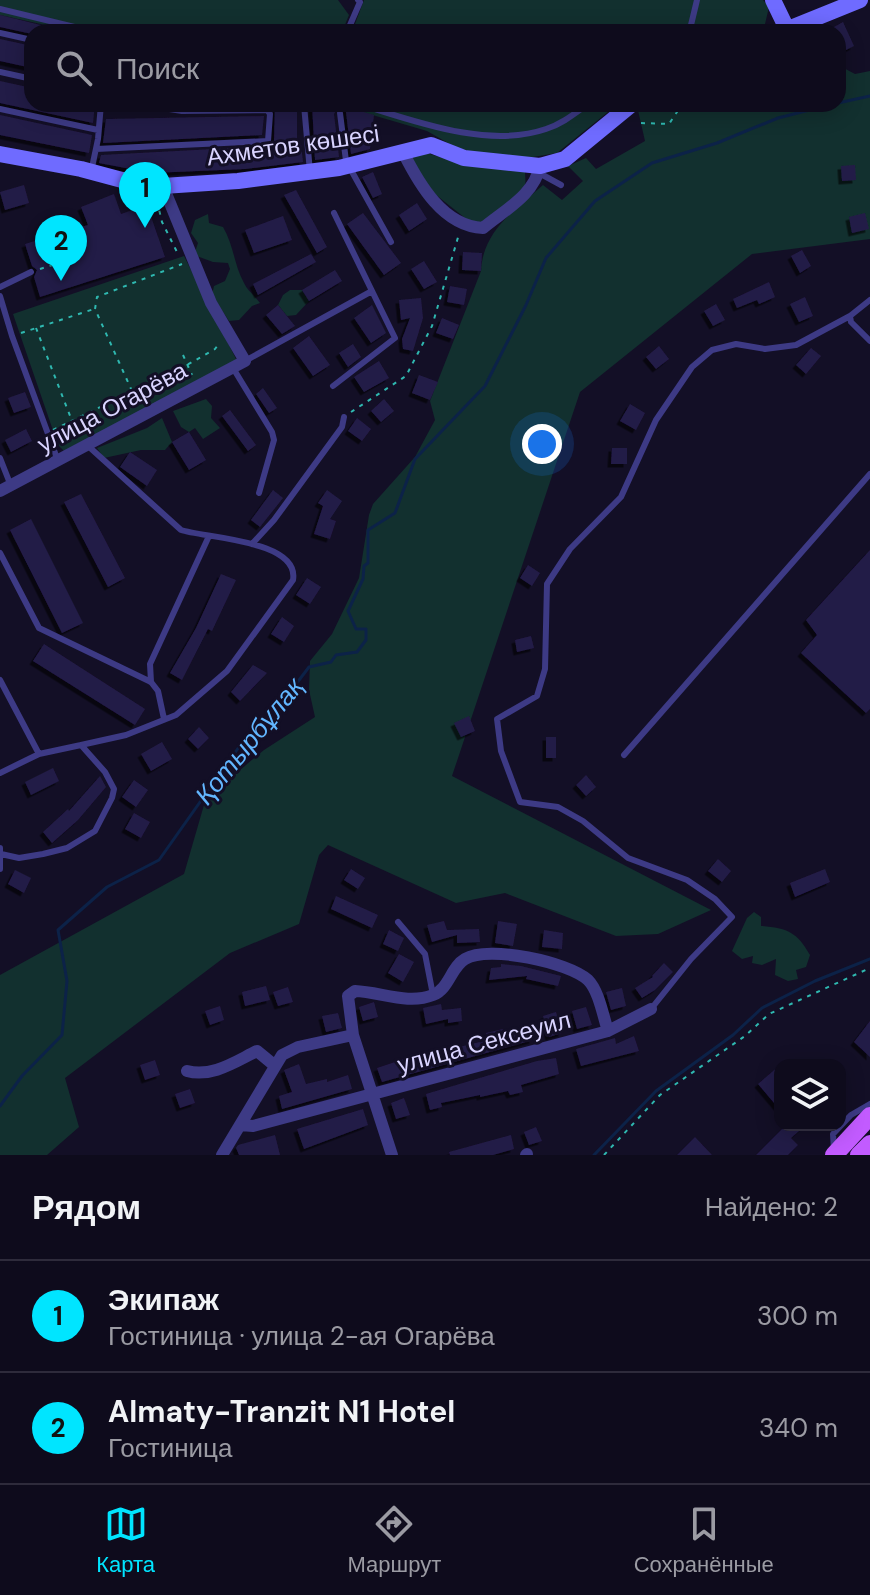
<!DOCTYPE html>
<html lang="ru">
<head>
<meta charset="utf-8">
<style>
  body { margin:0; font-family:"DM Sans",sans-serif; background:#171425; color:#f1f3f6 }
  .controls { position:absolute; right:24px; bottom:24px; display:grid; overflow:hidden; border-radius:16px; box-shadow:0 4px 20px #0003 }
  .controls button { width:72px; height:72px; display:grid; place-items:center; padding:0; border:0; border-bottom:2px solid #2e2b3b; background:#0e0b1c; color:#f1f3f6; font:40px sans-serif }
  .you { position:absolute; left:542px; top:444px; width:28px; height:28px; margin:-20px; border:6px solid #fff; border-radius:50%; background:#1a73e8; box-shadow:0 0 0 12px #1a73e833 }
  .badge { display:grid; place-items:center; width:52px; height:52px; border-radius:50%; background:#00e5ff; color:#111; font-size:26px; font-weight:700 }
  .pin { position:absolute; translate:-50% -66px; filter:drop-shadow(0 2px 4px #0008) }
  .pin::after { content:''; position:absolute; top:42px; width:28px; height:24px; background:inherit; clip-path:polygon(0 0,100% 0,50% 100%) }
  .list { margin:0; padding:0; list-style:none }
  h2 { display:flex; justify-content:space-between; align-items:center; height:104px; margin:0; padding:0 32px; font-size:34px }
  h2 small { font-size:26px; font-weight:400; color:#9b9ba3 }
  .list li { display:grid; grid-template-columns:52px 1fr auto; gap:24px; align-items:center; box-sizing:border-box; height:112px; padding:0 32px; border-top:2px solid #2e2b3b }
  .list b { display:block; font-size:30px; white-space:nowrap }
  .list p { margin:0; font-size:26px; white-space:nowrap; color:#9b9ba3 }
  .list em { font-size:26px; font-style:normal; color:#9b9ba3 }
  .icon { flex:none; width:44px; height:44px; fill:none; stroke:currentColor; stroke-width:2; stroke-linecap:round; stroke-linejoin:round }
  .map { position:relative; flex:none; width:870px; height:1155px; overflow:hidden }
  .search { position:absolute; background:#0e0b1c; box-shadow:0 4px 20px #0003; left:24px; right:24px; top:24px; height:88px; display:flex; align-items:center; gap:20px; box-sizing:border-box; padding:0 28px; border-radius:24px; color:#9b9ba3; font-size:30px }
  .sheet { height:328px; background:#0e0b1c }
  nav { display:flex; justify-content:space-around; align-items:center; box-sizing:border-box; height:112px; border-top:2px solid #2e2b3b; background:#0e0b1c; font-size:22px; color:#9b9ba3 }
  nav a { display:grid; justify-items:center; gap:4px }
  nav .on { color:#00e5ff }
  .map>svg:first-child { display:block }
  .green { fill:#12302f }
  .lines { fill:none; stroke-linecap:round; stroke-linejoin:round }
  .stream { stroke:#0c2248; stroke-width:3 }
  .building { fill:#241b47; filter:url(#shadow) }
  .path { stroke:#2fb8b0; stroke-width:2; stroke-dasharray:4 6; stroke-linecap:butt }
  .lane { stroke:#3d3a85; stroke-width:6 }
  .street { stroke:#3d3a85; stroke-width:12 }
  .secondary { stroke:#6f6bff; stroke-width:16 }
  .primary { stroke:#c25bff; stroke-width:18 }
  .labels { text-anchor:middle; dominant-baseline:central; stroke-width:6; stroke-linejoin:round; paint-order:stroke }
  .street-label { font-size:24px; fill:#d9d4ff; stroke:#130f26 }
  .water-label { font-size:26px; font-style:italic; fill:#62b6ff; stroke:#130f26 }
</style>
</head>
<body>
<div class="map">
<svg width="870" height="1155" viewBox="0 0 870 1155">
  <defs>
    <filter id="shadow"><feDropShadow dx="-3.5" dy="3.5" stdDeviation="0" flood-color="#0009"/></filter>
  </defs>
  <rect width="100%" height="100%" fill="#130f26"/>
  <path class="green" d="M0,0H338L349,15L342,32H77L0,15Z
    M364,0H763L769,7L765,24L748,32H352Z
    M838,65L855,74L870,71V239L752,254L580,392L452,776L711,910L658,934L616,936L505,893L456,903L328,845L319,855L299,924L230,953L65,1078L79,1127L47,1155H0V975L184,874L206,798L264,750L315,717L309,690L310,661L332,634L359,578L369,515L373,504L415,457L435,420L430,401L481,271C483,230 515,210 543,185L562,200L583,181L568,166L586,158L596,169L645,141L637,106L640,104H838Z
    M335,104H618L557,153L527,158L476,153L455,147L427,131Z
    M426,153L465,164L525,172C525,177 526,181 525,185C520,198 487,224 474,225L426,187L410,157Z
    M208,214L209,223L223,227C234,246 234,265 244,283C247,290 255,296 260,303L252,306L239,320L229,321L212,295L214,286L225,281L230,269L228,263L213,262L194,255L198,243L191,233L195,220Z
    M184,256L237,361L64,451L58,445L13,314Z
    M290,290H302L309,301L296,315L287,316L278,305L283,295Z
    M206,399L212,406L211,418L220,428L203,439L195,428L189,432L181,427L173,411Z
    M162,418L172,442L165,450H141L104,458L97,448L147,428Z
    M754,912L761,917V926C787,928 797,932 810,955L806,967L796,970L798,979L788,981L775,975L776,959L762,965L752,963L753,956L742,959L732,951L747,918Z"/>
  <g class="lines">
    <path class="stream" d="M838,103L870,96
      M0,1106L22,1076L62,1035L67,981L58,930L107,887L159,860L239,747L287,696L309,667L331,662L336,655L357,652L366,640V629H356L348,611L363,579L364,566L368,563V530L395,513L415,459L485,386L526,305L546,258L595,201L652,163L717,143L778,118L833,104
      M594,1155L656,1091L733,1035L762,1008L815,981L870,959"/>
  </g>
  <path class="building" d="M0,15L61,30V32L32,34L0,27Z
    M843,22L854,46L844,51L838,40V32H825Z
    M0,39L32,46V68L0,61Z
    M0,81L32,88V104H95L93,123L0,103Z
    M275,104H297V144H301L303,162L245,169L152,173L99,163L101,155L270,146L274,141Z
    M312,104H328L353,109L374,115L370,149L351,154L346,112L338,107L334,114L339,157L315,160Z
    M0,115L92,135L89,153L0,135Z
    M264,116L262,135L103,143L106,119Z
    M855,165L856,180L842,181L841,166Z
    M373,172L382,194L373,198L362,177Z
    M24,185L29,203L5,210L0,192Z
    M296,190L327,247L317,253L284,195Z
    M114,194L121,214L147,205L165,257L40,297L34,277L37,270L32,266L25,244L88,225L81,207Z
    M417,203L427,219L409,231L399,215Z
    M363,213L401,263L384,275L347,224Z
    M865,213L869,229L852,233L849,217Z
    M283,216L292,240L254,253L245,230Z
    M802,250L811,266L800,273L791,256Z
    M463,252L482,253L481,271L462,270Z
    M311,254L316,262L258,295L253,284Z
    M424,261L437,282L424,289L411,269Z
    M335,270L342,281L309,301L302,290Z
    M769,282L775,297L759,304L757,300L737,308L733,299Z
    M450,286L467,289L464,305L447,302Z
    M805,297L813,316L799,322L790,304Z
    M421,298L423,318L413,351L403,349L402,339L410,318L401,320L399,300Z
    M716,304L725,320L713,326L704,311Z
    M278,305L295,326L282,334L266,315Z
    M372,305L386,333L371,343L354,318Z
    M442,318L459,325L453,339L436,333Z
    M309,336L330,365L313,376L293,348Z
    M353,344L361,357L348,367L339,353Z
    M659,346L669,359L656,369L646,357Z
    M811,348L821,356L806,374L796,365Z
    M379,361L389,378L364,392L354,377Z
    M419,375L438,382L430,400L412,393Z
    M263,388L277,408L269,413L256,394Z
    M25,392L31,407L14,413L8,398Z
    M384,399L394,411L381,422L371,411Z
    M630,404L645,413L636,430L620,421Z
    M230,410L256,445L248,451L222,416Z
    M357,418L371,429L362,441L348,431Z
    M26,429L32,441L11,452L5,440Z
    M189,432L206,460L189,470L172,442Z
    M612,448H627V464H611Z
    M130,452L157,470L147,486L120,467Z
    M273,490L283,498L260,527L251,520Z
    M327,490L342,501L330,519L336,521L330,539L314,534L323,506L318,503Z
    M81,494L125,578L108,587L64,502Z
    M31,519L83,623L62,633L10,530Z
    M870,550V709L866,713L801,653L817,635L806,620Z
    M528,565L540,573L532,586L520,578Z
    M221,574L236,580L212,631L208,629L182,680L170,673L196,628Z
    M307,578L321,587L310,604L296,595Z
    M282,617L294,626L284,642L271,634Z
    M531,636L534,648L517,652L515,640Z
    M44,644L145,709L135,725L33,661Z
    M253,665L267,673L240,701L231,692Z
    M469,716L475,731L461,737L454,723Z
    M199,727L209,738L198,749L188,739Z
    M546,737H556V758H546Z
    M162,742L172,759L151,771L141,754Z
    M53,768L59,781L31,795L25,782Z
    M586,775L596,787L586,796L576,785Z
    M100,776L106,787L78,820L52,843L43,832L68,809L69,811Z
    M134,780L148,790L136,807L122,797Z
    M134,813L150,822L141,838L125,829Z
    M718,859L731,871L722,882L708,871Z
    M351,869L365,878L358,889L344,880Z
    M825,869L830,882L795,897L790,883Z
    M15,870L31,878L24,893L8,884Z
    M336,896L378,915L372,928L331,909Z
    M444,921L447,930L479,929L480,942L457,943V935L432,942L427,925Z
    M498,921L517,924L513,946L495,943Z
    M389,930L404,938L398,951L383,944Z
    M544,930L563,933L562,949L542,947Z
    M399,954L414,962L403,982L388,973Z
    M664,963L673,972L655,990L642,998L635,988L653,977L652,976Z
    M501,964L521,966L561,976L558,986L526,979L527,976L489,980L491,968L501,967Z
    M266,986L270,1000L245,1006L242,992Z
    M288,987L293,1002L278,1006L273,992Z
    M622,988L626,1006L611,1010L606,992Z
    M374,1002L378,1017L363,1021L359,1007Z
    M441,1004L442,1010L461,1008L462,1021L448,1023V1019L426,1024L423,1008Z
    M220,1006L224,1020L210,1025L205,1011Z
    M586,1007L592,1025L577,1029L572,1011Z
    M556,1012L562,1033L549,1037L543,1016Z
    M338,1013L342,1028L326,1032L322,1016Z
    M870,1021V1057L854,1042Z
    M530,1028L533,1040L382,1082L377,1068L425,1052L426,1055L488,1040L486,1033L503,1029L504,1035Z
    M634,1036L639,1051L581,1066L576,1049L615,1038L616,1044Z
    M556,1058L559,1074L521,1085L523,1092L510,1095L508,1091L480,1097V1095L441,1103L442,1107L430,1110L426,1094L537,1061Z
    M155,1060L160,1075L145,1080L140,1065Z
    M299,1064L306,1084L327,1079V1082L348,1075L352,1089L282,1109L279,1096L292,1092L284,1070Z
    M780,1065V1110L758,1084Z
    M190,1089L195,1103L180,1108L175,1094Z
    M404,1098L410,1115L396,1119L391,1103Z
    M363,1109L368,1125L304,1149L297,1129Z
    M786,1125H806L791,1138L798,1145L788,1155H756Z
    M536,1127L542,1141L529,1145L524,1132Z
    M275,1135L280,1155H239L236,1148L238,1145Z
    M511,1135L514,1149L493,1155H450L449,1152Z
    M695,1137L712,1155H677Z"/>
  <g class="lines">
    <path class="path" d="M641,123L669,124L681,106L709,104
      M157,201L162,222L178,254
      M40,269L65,261
      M36,328L79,439
      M21,333L94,309
      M183,355L192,375
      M132,391L95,309L97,297L182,264
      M351,412L406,376L432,326L459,234
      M53,430L187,365L215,349L220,342
      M604,1155L660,1095L745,1036L769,1014L870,968"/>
    <path class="lane" d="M0,9L95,32
      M347,32L360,2L358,0
      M686,32L691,25L697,0
      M0,33L32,40
      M0,72L32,79
      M138,104L182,111L268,110
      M359,104C414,121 488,149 546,129C562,124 574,114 588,104
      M304,105L310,172
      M0,109L98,130
      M340,113L346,161L391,242
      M96,149L268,141L270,114L263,104
      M91,172L98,139L101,104
      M539,173L561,185
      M334,213L372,291
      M0,287L31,272
      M0,296L12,336L58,461
      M870,300L850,316L851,322L870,341
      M245,361L372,291L395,338L333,386
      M233,368L272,432L274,440L259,493
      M0,458L11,486
      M252,544L274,520L342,427L344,417
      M0,553L39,628L151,682L158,691L164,719
      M0,680L39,754
      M151,682L150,664L209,536
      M81,745L126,735L176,715L227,671L293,580C300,540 205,538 181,530L87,445
      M624,755L870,474
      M0,773L39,754L81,745L105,772L114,789L112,798L95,831L67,848L43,854L19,858L1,854
      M0,848V869
      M398,922L425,954L433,995
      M651,1009L691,959L732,917L715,899L687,880L628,858L583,821L558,807L520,802L501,751L497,719L537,696L545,669L547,584L570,549L621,497L656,420L692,367L712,350L736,344L765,349L796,345L850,316
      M834,1150L833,1134L851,1115L870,1104"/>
    <path class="street" d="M403,152C419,184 443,226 483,228C506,209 534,195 540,166
      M0,491L245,361L211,303L163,186
      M187,1071C212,1078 236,1061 257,1051L274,1065
      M240,1125L253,1126L608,1031L651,1009
      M222,1155L282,1055L298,1047L353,1035
      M392,1155L353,1035L348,996L355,991C381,992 408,1005 433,995C449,989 451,967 465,959C489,945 568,962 588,980C599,991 603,1016 608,1031
      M526,1155L527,1154"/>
    <path class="secondary" d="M773,0L787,29
      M781,32L860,0
      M0,154L81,169L122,180L163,186L238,181L339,168L431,145L464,158L540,166L565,159L632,104"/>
    <path class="primary" d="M834,1155L870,1116
      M859,1155L870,1144"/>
  </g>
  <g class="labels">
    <g class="street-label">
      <text transform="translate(293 145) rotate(-8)">Ахметов көшесі</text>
      <text transform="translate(112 407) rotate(-28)">улица Огарёва</text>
      <text transform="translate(484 1042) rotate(-15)">улица Сексеуил</text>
    </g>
    <g class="water-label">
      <text transform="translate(249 741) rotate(-51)">Қотырбұлақ</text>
    </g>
  </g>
</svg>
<div class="controls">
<button><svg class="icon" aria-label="layers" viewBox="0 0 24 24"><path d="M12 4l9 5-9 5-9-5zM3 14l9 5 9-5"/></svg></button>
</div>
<div class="you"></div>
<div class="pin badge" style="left:145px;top:228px">1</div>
<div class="pin badge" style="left:61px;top:281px">2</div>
<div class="search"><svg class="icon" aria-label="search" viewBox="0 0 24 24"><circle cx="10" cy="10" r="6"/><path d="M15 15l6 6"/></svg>Поиск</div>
</div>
<section class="sheet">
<h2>Рядом<small>Найдено: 2</small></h2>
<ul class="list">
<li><span class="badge">1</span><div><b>Экипаж</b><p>Гостиница · улица 2-ая Огарёва</p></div><em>300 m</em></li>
<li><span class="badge">2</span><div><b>Almaty-Tranzit N1 Hotel</b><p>Гостиница</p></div><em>340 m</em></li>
</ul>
</section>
<nav>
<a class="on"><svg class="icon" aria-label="map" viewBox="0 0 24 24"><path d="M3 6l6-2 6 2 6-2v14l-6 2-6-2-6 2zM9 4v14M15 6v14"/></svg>Карта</a>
<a><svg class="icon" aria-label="directions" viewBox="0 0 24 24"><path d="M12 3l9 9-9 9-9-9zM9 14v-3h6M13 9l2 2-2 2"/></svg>Маршрут</a>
<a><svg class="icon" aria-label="saved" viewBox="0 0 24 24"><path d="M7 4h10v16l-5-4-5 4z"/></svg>Сохранённые</a>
</nav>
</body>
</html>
